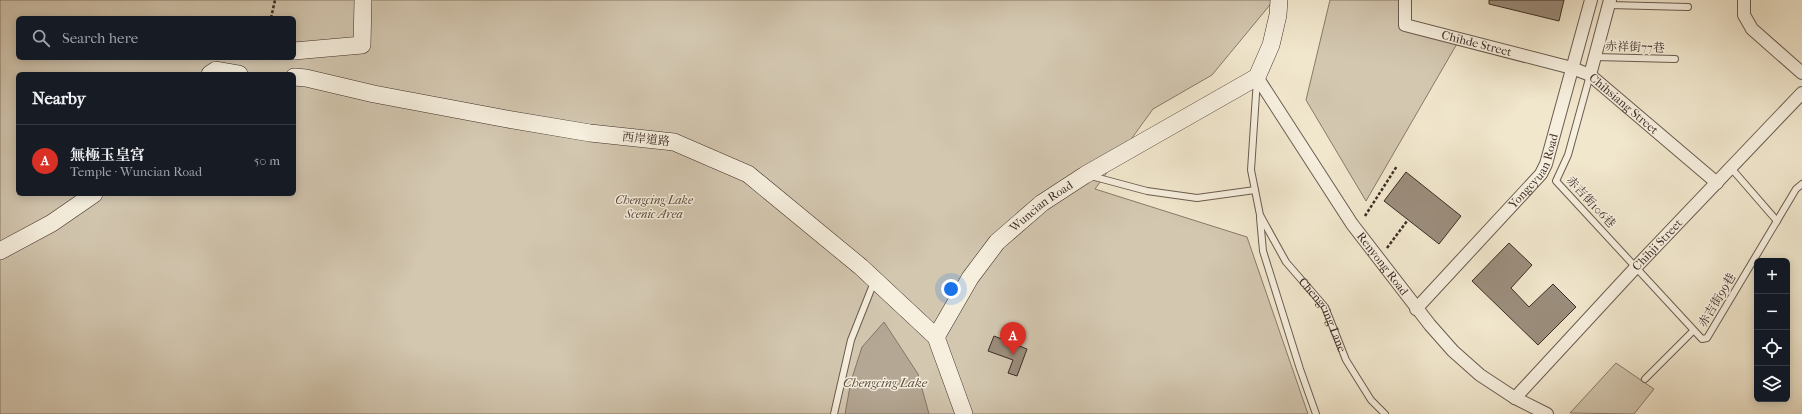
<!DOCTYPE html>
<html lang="en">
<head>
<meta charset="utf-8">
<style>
  body { margin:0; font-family:"IM FELL French Canon","Noto Serif TC",serif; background:#20242c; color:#f1f3f6 }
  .controls { position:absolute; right:12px; bottom:12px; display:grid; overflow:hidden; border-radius:6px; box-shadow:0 2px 10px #0003 }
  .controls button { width:36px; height:36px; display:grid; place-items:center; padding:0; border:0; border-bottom:1px solid #363941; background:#171b24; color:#f1f3f6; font:20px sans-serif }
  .you { position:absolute; left:951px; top:289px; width:14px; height:14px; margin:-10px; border:3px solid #fff; border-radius:50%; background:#1a73e8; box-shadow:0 0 0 6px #1a73e833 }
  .badge { display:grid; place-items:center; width:26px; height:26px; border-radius:50%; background:#d93025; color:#fff; font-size:13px; font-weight:700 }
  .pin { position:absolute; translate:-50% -33px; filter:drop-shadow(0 1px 2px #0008) }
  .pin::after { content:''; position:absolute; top:21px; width:14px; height:12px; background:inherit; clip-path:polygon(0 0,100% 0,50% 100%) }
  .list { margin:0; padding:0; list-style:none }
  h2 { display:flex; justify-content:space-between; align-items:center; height:52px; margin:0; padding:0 16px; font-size:17px }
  h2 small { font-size:13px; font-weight:400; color:#9ea1a6 }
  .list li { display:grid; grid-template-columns:26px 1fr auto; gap:12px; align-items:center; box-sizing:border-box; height:72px; padding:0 16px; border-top:1px solid #363941 }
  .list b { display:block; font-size:15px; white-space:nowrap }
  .list p { margin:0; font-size:13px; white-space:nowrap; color:#9ea1a6 }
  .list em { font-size:13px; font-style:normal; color:#9ea1a6 }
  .icon { flex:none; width:22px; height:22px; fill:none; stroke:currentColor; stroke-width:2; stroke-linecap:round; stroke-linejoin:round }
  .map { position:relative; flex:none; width:1802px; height:414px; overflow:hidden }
  .search { position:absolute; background:#171b24; box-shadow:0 2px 10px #0003; left:16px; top:16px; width:280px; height:44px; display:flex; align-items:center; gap:10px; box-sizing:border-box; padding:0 14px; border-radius:6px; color:#9ea1a6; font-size:15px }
  .panel { position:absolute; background:#171b24; box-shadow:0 2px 10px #0003; left:16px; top:72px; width:280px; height:124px; border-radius:6px }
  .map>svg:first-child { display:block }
  .green { fill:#d3c7b0; stroke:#887a6a; fill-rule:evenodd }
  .water { fill:#b4a794; stroke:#857668 }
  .building { fill:#9b8d7c; stroke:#3e2c25 }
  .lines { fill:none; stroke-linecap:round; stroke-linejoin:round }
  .lane-casing { stroke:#6b5b4f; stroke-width:8 }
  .street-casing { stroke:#6b5b4f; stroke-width:14 }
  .secondary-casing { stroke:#3e2c25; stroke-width:18 }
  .path { stroke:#3e2c25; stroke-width:2.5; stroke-dasharray:3 2; stroke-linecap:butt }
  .lane { stroke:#f6efde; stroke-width:6 }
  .street { stroke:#f6efde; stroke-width:12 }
  .secondary { stroke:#f6efde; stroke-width:17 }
  .labels { text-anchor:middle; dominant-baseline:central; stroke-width:3; stroke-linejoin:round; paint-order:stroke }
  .street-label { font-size:12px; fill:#3e2c25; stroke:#f6efde }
  .park-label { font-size:12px; font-style:italic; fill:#5c4b41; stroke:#f6efde }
  .water-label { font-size:13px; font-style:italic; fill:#615146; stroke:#f6efde }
</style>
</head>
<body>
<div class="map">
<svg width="1802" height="414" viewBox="0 0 1802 414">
  <rect width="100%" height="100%" fill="#f1e7cd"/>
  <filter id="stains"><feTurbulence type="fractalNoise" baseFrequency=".005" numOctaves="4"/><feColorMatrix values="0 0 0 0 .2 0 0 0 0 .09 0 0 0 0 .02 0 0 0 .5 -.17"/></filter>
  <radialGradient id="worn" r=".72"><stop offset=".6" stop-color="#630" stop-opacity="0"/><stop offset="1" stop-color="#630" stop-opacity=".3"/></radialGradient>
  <path class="green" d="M0,0H1274L1212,75L1153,109L1095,189L1247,237L1308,414H0ZM18,18H294V58H18ZM18,74H294V194H18Z
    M1330,0H1400V28L1458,42L1366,201L1306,100Z
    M1616,363L1654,389L1634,414L1570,413Z"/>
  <path class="water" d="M884,322L918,374L929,414H845L851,381L862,347Z"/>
  <path class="building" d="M1489,0H1564L1559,21L1489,4Z
    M1406,172L1461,216L1439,244L1384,201Z
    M1509,243L1532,265L1511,288L1529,307L1553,284L1576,307L1538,345L1472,281Z
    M994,336L1027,349L1017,376L1008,373L1013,360L988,351Z"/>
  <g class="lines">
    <g class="lane-casing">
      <g id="lane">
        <path d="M1609,5L1688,7"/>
        <path d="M1595,57L1675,59"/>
        <path d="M1590,75L1568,155L1556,181L1702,339L1707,338L1796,189L1802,184"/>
        <path id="s1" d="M1257,79L1251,170L1260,215L1286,262L1325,307L1346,360L1371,400L1385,414"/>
        <path d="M1731,168L1777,221"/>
        <path d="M1091,176L1147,191L1197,198L1255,190"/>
        <path d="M1260,218L1263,251L1300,369L1316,414"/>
        <path d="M1645,379L1693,331"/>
        <path d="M834,414L851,340L874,282"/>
      </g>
    </g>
    <g class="street-casing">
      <g id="street">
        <path id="s2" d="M1405,0V25L1572,68L1590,75"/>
        <path id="s3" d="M1610,0L1590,75L1717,183"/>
        <path d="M1744,0V15L1752,29L1802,73"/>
        <path id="s4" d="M1257,77L1352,224L1430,325L1453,351L1480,375L1515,398L1547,414"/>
        <path id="s5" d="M1416,309L1541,174L1546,164L1591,0"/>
        <path id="s6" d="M1515,398L1637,266L1802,93"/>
      </g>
    </g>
    <g class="secondary-casing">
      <g id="secondary">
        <path d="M294,51L362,45L363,0"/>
        <path d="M210,74L216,70L239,74"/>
        <path d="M294,77L306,78L374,94L507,119L590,133L674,142L748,174L861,267L936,337L964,414"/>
        <path d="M0,251L52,223L94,194"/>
        <path id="s7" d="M936,337L970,278L997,242L1042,203L1085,175L1257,77L1271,45L1278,15L1279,0"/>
      </g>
    </g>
    <path class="path" d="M271,18L275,0
      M1365,216L1397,166
      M1387,248L1407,221"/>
    <use href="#lane" class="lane"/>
    <use href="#street" class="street"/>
    <use href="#secondary" class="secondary"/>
  </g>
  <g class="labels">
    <g class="street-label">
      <text stroke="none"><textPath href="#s2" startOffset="99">Chihde Street</textPath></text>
      <text transform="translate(1635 47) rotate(2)">赤祥街77巷</text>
      <text stroke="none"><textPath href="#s3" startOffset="122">Chihsiang Street</textPath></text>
      <text transform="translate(646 139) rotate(6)">西岸道路</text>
      <text stroke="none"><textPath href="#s5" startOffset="183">Yongcyuan Road</textPath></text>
      <text transform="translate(1591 202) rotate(47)">赤吉街106巷</text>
      <text stroke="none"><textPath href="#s7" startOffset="170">Wuncian Road</textPath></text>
      <text stroke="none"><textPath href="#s6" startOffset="209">Chihji Street</textPath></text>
      <text stroke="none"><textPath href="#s4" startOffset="225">Renyong Road</textPath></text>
      <text transform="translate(1717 300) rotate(-59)">赤吉街99巷</text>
      <text stroke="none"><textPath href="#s1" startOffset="256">Chengcing Lane</textPath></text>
    </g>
    <g class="park-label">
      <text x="654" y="200">Chengcing Lake<tspan x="654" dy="14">Scenic Area</tspan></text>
    </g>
    <g class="water-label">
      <text x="885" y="382">Chengcing Lake</text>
    </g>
  </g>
  <rect width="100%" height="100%" filter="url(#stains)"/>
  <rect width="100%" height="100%" fill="url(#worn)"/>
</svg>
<div class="controls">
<button>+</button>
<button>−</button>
<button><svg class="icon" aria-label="locate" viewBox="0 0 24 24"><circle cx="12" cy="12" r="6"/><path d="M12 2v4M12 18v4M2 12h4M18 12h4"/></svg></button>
<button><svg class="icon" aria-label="layers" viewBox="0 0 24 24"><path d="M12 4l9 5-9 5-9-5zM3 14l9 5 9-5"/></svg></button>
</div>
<div class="you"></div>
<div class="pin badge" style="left:1013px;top:355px">A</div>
<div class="search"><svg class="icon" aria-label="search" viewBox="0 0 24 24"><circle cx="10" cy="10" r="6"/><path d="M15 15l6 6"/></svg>Search here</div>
<section class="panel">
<h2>Nearby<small></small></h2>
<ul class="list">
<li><span class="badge">A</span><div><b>無極玉皇宮</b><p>Temple · Wuncian Road</p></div><em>50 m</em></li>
</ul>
</section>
</div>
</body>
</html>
